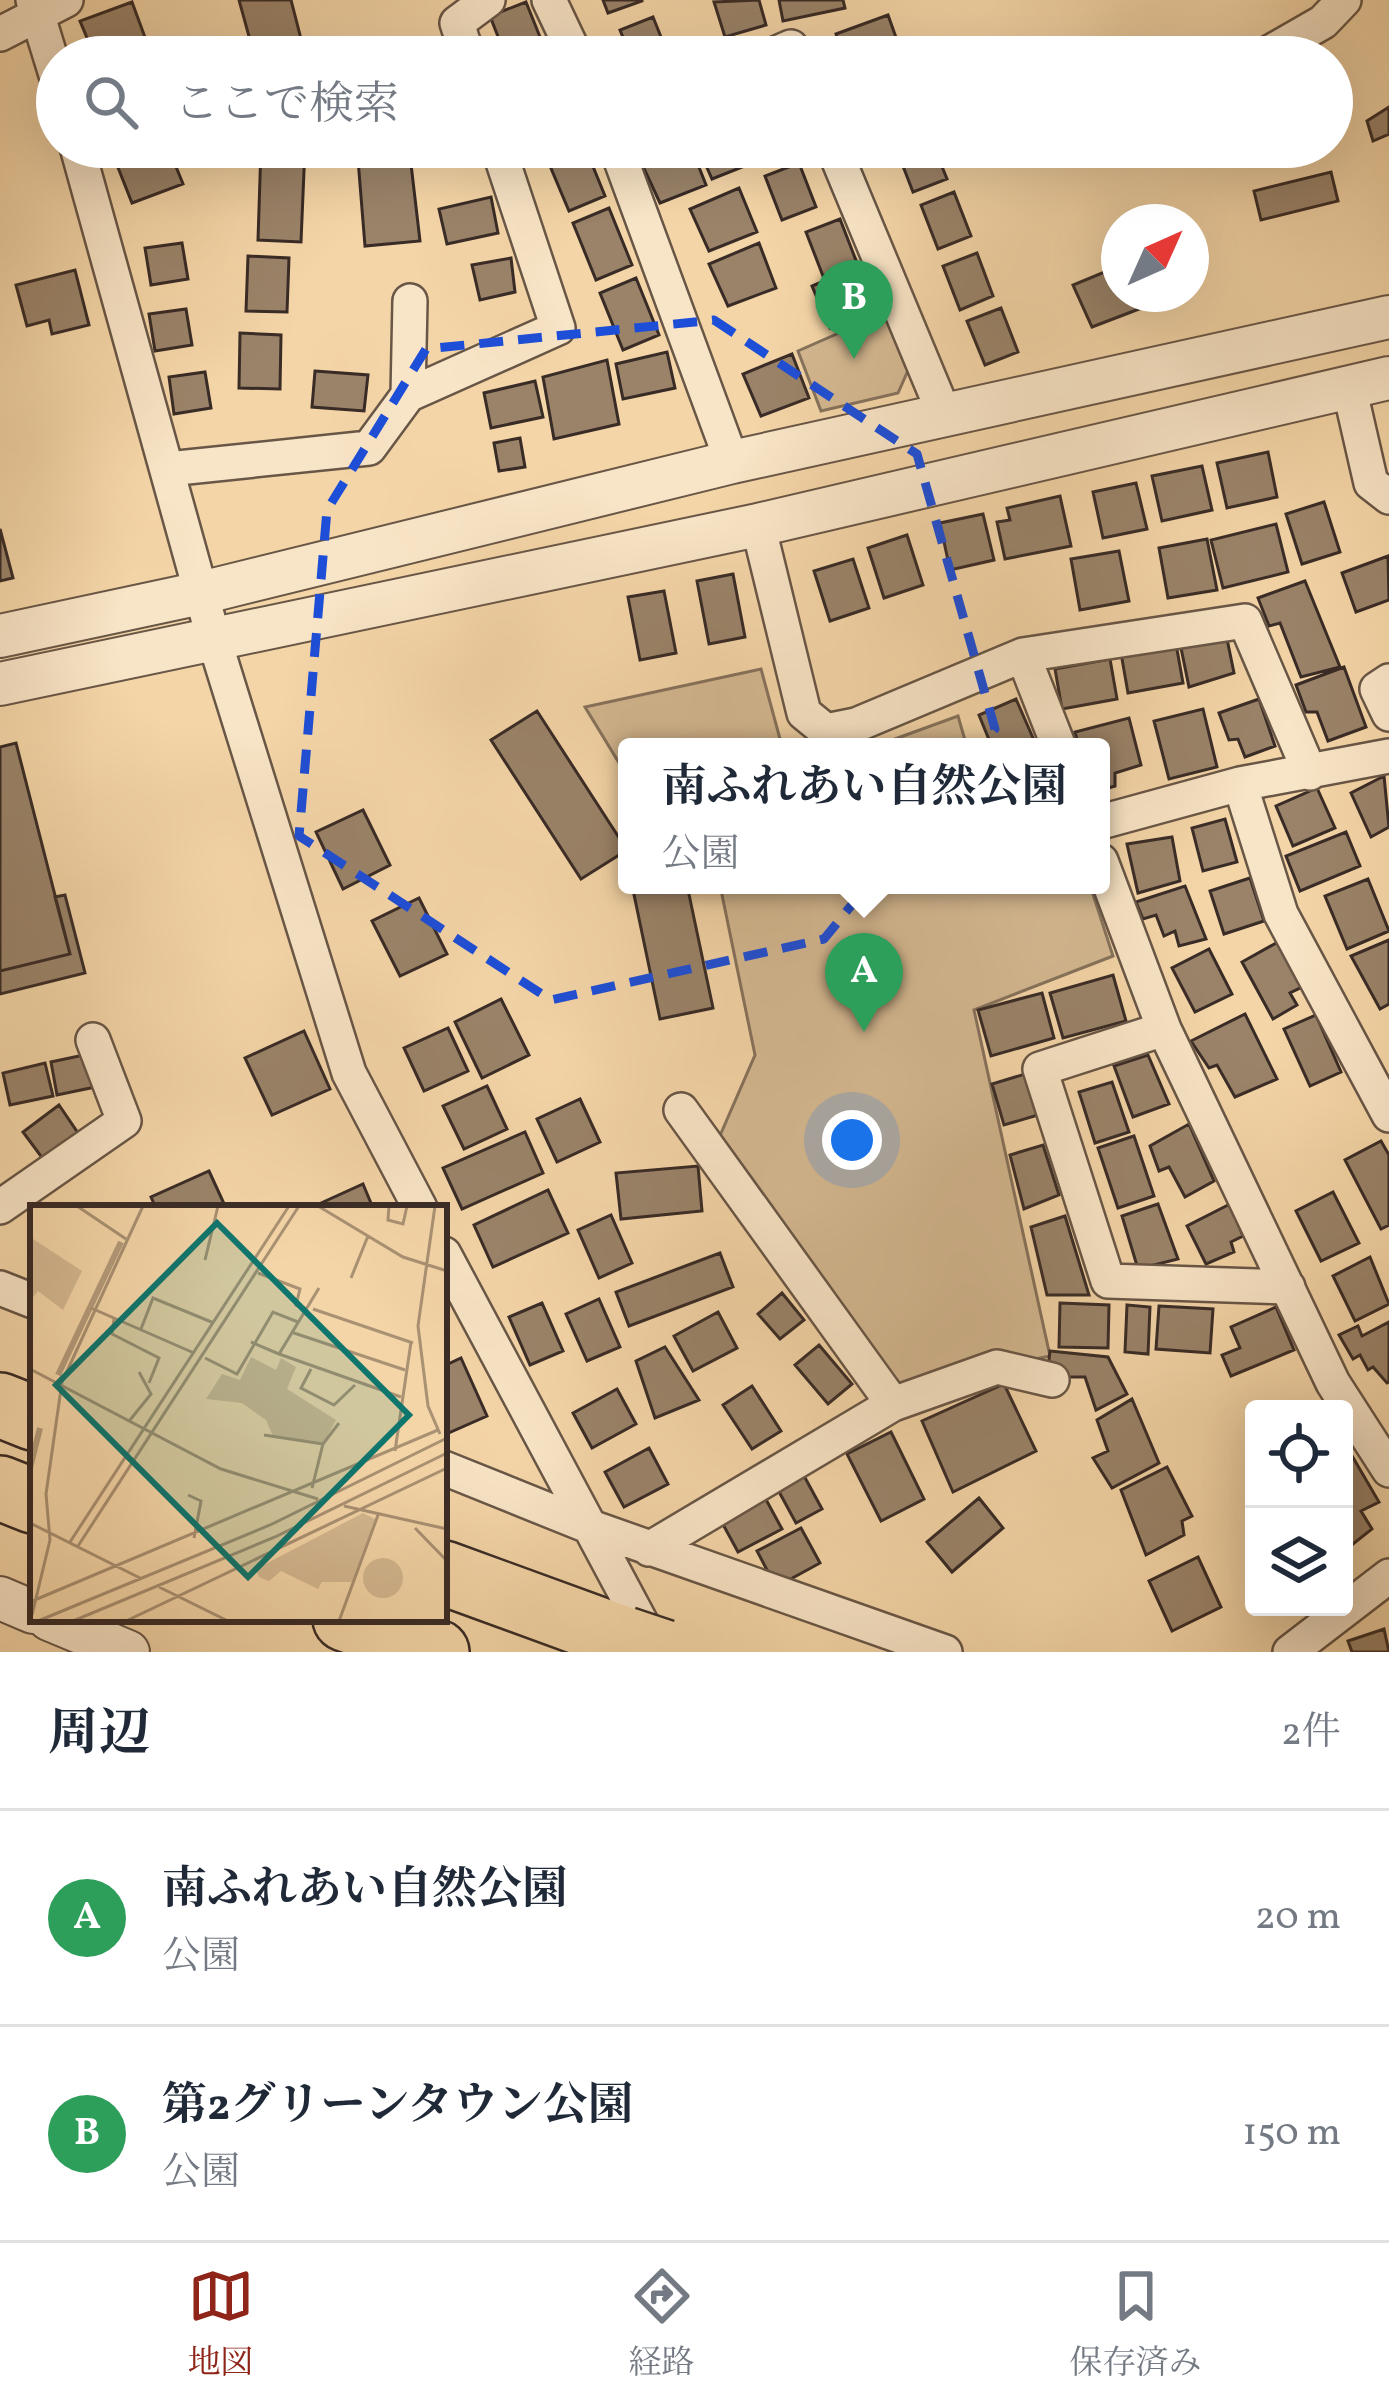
<!DOCTYPE html>
<html lang="ja">
<head>
<meta charset="utf-8">
<style>
  body { margin:0; font-family:Vollkorn,"Noto Serif JP",serif; background:#f6f6f7; color:#1f2937 }
  .controls { position:absolute; right:36px; bottom:36px; display:grid; overflow:hidden; border-radius:12px; box-shadow:0 12px 48px #0002 }
  .controls button { width:108px; height:108px; display:grid; place-items:center; padding:0; border:0; border-bottom:3px solid #e0e1e3; background:#fff; color:#1f2937; font:60px sans-serif }
  .compass { position:absolute; left:1101px; top:204px; width:108px; height:108px; border-radius:50%; background:#fff; box-shadow:0 12px 48px #0002; rotate:45deg }
  .you { position:absolute; left:852px; top:1140px; width:42px; height:42px; margin:-30px; border:9px solid #fff; border-radius:50%; background:#1a73e8; box-shadow:0 0 0 18px #1a73e833 }
  .badge { display:grid; place-items:center; width:78px; height:78px; border-radius:50%; background:#8f2418; color:#fff; font-size:39px; font-weight:700 }
  .pin { position:absolute; translate:-50% -99px; filter:drop-shadow(0 3px 6px #0008) }
  .pin::after { content:''; position:absolute; top:63px; width:42px; height:36px; background:inherit; clip-path:polygon(0 0,100% 0,50% 100%) }
  .popup { position:absolute; left:618px; top:738px; width:492px; height:156px; box-sizing:border-box; display:grid; place-content:center; border-radius:12px; background:#fff; filter:drop-shadow(0 3px 9px #0005); font-size:39px; white-space:nowrap; color:#747a83 }
  .popup b { font-size:45px; color:#1f2937 }
  .popup::after { content:''; position:absolute; left:50%; top:100%; margin-left:-24px; border:24px solid transparent; border-top-color:#fff }
  .list { margin:0; padding:0; list-style:none }
  h2 { display:flex; justify-content:space-between; align-items:center; height:156px; margin:0; padding:0 48px; font-size:51px }
  h2 small { font-size:39px; font-weight:400; color:#747a83 }
  .list li { display:grid; grid-template-columns:78px 1fr auto; gap:36px; align-items:center; box-sizing:border-box; height:216px; padding:0 48px; border-top:3px solid #e0e1e3 }
  .list b { display:block; font-size:45px; white-space:nowrap }
  .list p { margin:0; font-size:39px; white-space:nowrap; color:#747a83 }
  .list em { font-size:39px; font-style:normal; color:#747a83 }
  .icon { flex:none; width:66px; height:66px; fill:none; stroke:currentColor; stroke-width:2; stroke-linecap:round; stroke-linejoin:round }
  .map { position:relative; flex:none; width:1389px; height:1652px; overflow:hidden }
  .search { position:absolute; background:#fff; box-shadow:0 12px 48px #0002; left:36px; right:36px; top:36px; height:132px; display:flex; align-items:center; gap:30px; box-sizing:border-box; padding:0 42px; border-radius:66px; color:#747a83; font-size:45px }
  .sheet { height:588px; background:#fff }
  nav { display:flex; justify-content:space-around; align-items:center; box-sizing:border-box; height:168px; border-top:3px solid #e0e1e3; background:#fff; font-size:33px; color:#747a83 }
  nav a { display:grid; justify-items:center; gap:6px }
  nav .on { color:#8f2418 }
  .map>svg:first-child { display:block }
  .green { fill:#d4b891; stroke:#86725c; stroke-width:3 }
  .building { fill:#9a8369; stroke:#392b26; stroke-width:3 }
  .lines { fill:none; stroke-linecap:round; stroke-linejoin:round }
  .minor-casing { stroke:#685646; stroke-width:38 }
  .tertiary-casing { stroke:#685646; stroke-width:46 }
  .motorway-casing { stroke:#392b26; stroke-width:68 }
  .minor { stroke:#f8e4c6; stroke-width:33 }
  .tertiary { stroke:#f8e4c6; stroke-width:42 }
  .motorway { stroke:#f4d5a7; stroke-width:63 }
  .motorway-bridge-casing { stroke:#392b26; stroke-width:68; stroke-linecap:butt }
  .motorway-bridge { stroke:#f4d5a7; stroke-width:63 }
  .marked { fill:none; stroke:#1d4ed8; stroke-width:9; stroke-dasharray:24 15; stroke-linejoin:round }
  .inset-river { fill:none; stroke:#b49b7b; stroke-width:6 }
  .inset-road { fill:none; stroke:#a99173; stroke-width:3 }
  .view { fill:#0f766e; fill-opacity:0.15; stroke:#0f766e; stroke-width:6 }
  .inset-edge { fill:none; stroke:#392b26; stroke-width:6 }
</style>
</head>
<body>
<div class="map">
<svg width="1389" height="1652" viewBox="0 0 1389 1652">
  <rect width="100%" height="100%" fill="#f4d5a7"/>
  <filter id="stains"><feTurbulence type="fractalNoise" baseFrequency=".00167" numOctaves="4"/><feColorMatrix values="0 0 0 0 .2 0 0 0 0 .09 0 0 0 0 .02 0 0 0 .5 -.17"/></filter>
  <radialGradient id="worn" r=".72"><stop offset=".6" stop-color="#630" stop-opacity="0"/><stop offset="1" stop-color="#630" stop-opacity=".3"/></radialGradient>
  <path class="green" d="M887,312L910,366L898,393L821,411L798,351Z
    M761,669L780,739L787,747H627V776L585,707Z
    M958,716L967,747H873Z
    M720,885H1090L1113,956L974,1010L1050,1356L997,1367L893,1404L712,1154L755,1055Z"/>
  <path class="building" d="M239,0H291L301,39L253,51Z
    M603,0H642V1L608,13Z
    M759,0L766,25L725,37L714,2Z
    M779,0H843L845,8L783,21Z
    M132,2L146,40L95,57L80,21Z
    M526,2L548,57H506L490,16Z
    M888,15L903,57H867L864,51L844,57L836,34Z
    M653,17L669,57H631L620,30Z
    M1389,107V134L1373,141L1367,121Z
    M168,147L183,184L132,203L117,165Z
    M261,147H305L301,242L258,240Z
    M357,147H409L420,241L365,246Z
    M426,147H480V149L429,160Z
    M562,147H585L605,196L569,211L545,154Z
    M634,147H691L706,185L660,203Z
    M698,147H755L760,160L712,179Z
    M934,147L947,179L913,192L896,148Z
    M799,163L816,207L782,220L765,176Z
    M1331,172L1338,201L1261,220L1254,191Z
    M739,188L757,232L709,251L690,209Z
    M954,192L971,236L938,249L921,205Z
    M491,197L498,233L447,244L439,209Z
    M609,208L632,265L596,280L573,223Z
    M840,219L857,263L823,276L806,232Z
    M182,243L188,279L151,285L145,248Z
    M759,243L776,288L728,306L709,264Z
    M977,253L993,296L960,310L943,266Z
    M248,256L289,258L287,312L246,311Z
    M511,258L515,292L480,300L472,265Z
    M861,265L878,309L830,328L812,286Z
    M1119,266V294H1134L1139,309L1092,327L1073,285Z
    M75,270L89,325L52,334L49,320L27,326L16,285Z
    M636,278L659,335L623,350L600,293Z
    M1001,308L1018,352L985,365L967,321Z
    M186,309L192,345L155,351L149,314Z
    M240,333L281,335L280,389L239,388Z
    M667,352L675,388L623,399L616,364Z
    M792,354L809,398L761,416L743,374Z
    M607,360L619,424L554,439L543,377Z
    M315,371L368,375L364,411L312,407Z
    M205,372L211,408L174,414L169,377Z
    M535,381L543,417L491,428L484,393Z
    M520,438L525,467L499,471L494,443Z
    M1268,452L1277,497L1227,508L1217,463Z
    M1202,466L1212,510L1162,521L1152,476Z
    M1136,483L1147,529L1103,538L1093,492Z
    M1060,496L1071,546L1005,559L997,522L1010,520L1007,508Z
    M1324,502L1340,552L1302,564L1286,514Z
    M983,514L994,560L950,570L940,523Z
    M1276,524L1288,572L1223,588L1211,540Z
    M0,529L13,578L0,581Z
    M907,535L923,585L884,598L868,548Z
    M1207,539L1217,590L1168,598L1159,548Z
    M1119,551L1129,601L1080,610L1071,559Z
    M1388,556L1389,600L1356,612L1342,573Z
    M853,559L869,608L830,621L814,571Z
    M733,574L745,637L709,644L697,581Z
    M1305,581L1340,667L1301,677L1280,623L1269,626L1258,598Z
    M664,591L676,653L640,660L628,597Z
    M1226,634L1234,673L1189,687L1180,643Z
    M1176,644L1183,683L1128,693L1121,653Z
    M1110,659L1117,699L1062,709L1055,669Z
    M1344,667L1366,727L1328,741L1317,712H1306L1296,685Z
    M1016,699L1033,738L1026,747H992L979,715Z
    M1259,699L1275,746L1245,757L1238,739L1229,740L1219,713Z
    M1203,709L1217,767L1169,779L1154,721Z
    M537,711L627,850L581,879L491,740Z
    M1129,718L1141,765L1115,773V786L1101,790V747H1079L1075,732Z
    M16,743L70,954L0,971V747Z
    M1384,776L1389,827L1371,837L1351,793Z
    M1317,788L1335,828L1293,846L1276,806Z
    M363,810L390,865L343,889L316,832Z
    M1225,819L1237,862L1203,871L1192,828Z
    M1346,832L1360,866L1300,891L1286,856Z
    M1172,837L1180,881L1138,893L1127,844Z
    M1250,878L1264,921L1224,934L1210,891Z
    M1368,879L1389,931L1347,949L1325,896Z
    M632,885H687L713,1008L660,1019Z
    M1185,886L1206,939L1179,946L1175,931L1164,936L1156,915L1143,919L1136,902Z
    M65,895L85,973L0,994V971L70,954L55,897Z
    M419,898L447,954L400,976L372,921Z
    M1389,940V1004L1380,1009L1351,956Z
    M1278,942L1302,987L1290,993L1297,1005L1273,1019L1242,962Z
    M1209,949L1232,994L1195,1012L1172,968Z
    M1113,975L1126,1021L1063,1038L1050,993Z
    M1042,993L1054,1038L991,1056L978,1010Z
    M501,999L529,1055L482,1078L455,1022Z
    M1245,1014L1277,1079L1235,1097L1217,1065L1209,1068L1191,1041Z
    M1316,1015L1341,1072L1310,1086L1284,1029Z
    M448,1028L468,1071L424,1091L404,1048Z
    M304,1031L330,1089L272,1115L245,1058Z
    M93,1053L100,1086L57,1095L51,1062Z
    M1148,1055L1169,1104L1133,1117L1114,1066Z
    M45,1063L53,1096L10,1105L3,1073Z
    M1025,1074L1038,1115L1004,1125L992,1084Z
    M1112,1082L1129,1132L1095,1143L1079,1092Z
    M487,1086L507,1129L464,1149L443,1106Z
    M580,1099L600,1142L557,1162L537,1119Z
    M59,1105L78,1133L43,1159L23,1132Z
    M1189,1124L1214,1181L1185,1197L1169,1167L1159,1171L1150,1146Z
    M525,1132L543,1173L462,1209L443,1168Z
    M1134,1136L1154,1196L1118,1208L1098,1148Z
    M1381,1141L1389,1155V1225L1381,1229L1345,1160Z
    M1043,1145L1059,1195L1024,1209L1010,1155Z
    M698,1166L702,1211L621,1219L616,1173Z
    M209,1171L226,1208H156L151,1197Z
    M363,1184L373,1208H310Z
    M548,1190L568,1233L493,1267L474,1225Z
    M1333,1192L1359,1243L1321,1261L1296,1211Z
    M1158,1204L1178,1259L1138,1269L1122,1216Z
    M1230,1204L1243,1236L1231,1242L1234,1252L1206,1264L1187,1226Z
    M611,1215L632,1263L599,1278L578,1230Z
    M1065,1216L1089,1295H1047L1031,1227Z
    M720,1253L733,1287L629,1326L616,1292Z
    M1370,1257L1389,1304L1355,1321L1333,1276Z
    M782,1293L804,1320L780,1339L758,1314Z
    M599,1299L620,1347L587,1361L566,1314Z
    M542,1303L563,1351L530,1365L509,1317Z
    M1060,1303L1109,1305L1108,1348L1059,1347Z
    M1127,1305L1150,1307L1148,1354L1125,1352Z
    M1159,1306L1213,1309L1210,1353L1156,1349Z
    M1276,1307L1294,1350L1231,1376L1222,1355L1240,1348L1231,1327Z
    M718,1312L737,1348L693,1371L674,1336Z
    M1389,1322V1382L1387,1383L1373,1367L1368,1370L1360,1355L1353,1359L1339,1335L1358,1326L1362,1336Z
    M819,1345L852,1384L828,1404L795,1365Z
    M665,1347L699,1400L655,1418L636,1361Z
    M1050,1351L1108,1357L1127,1394L1096,1410L1085,1377H1047Z
    M461,1358L487,1416L444,1435V1366Z
    M1004,1384L1036,1451L953,1492L922,1421Z
    M752,1386L781,1431L752,1449L723,1405Z
    M617,1389L636,1424L592,1448L573,1413Z
    M1132,1399L1159,1463L1112,1488L1093,1458L1108,1451L1097,1420Z
    M891,1432L924,1499L881,1521L847,1454Z
    M1344,1442L1379,1502L1361,1511L1372,1529L1348,1548Z
    M649,1448L668,1484L624,1507L605,1472Z
    M1167,1467L1192,1516L1182,1521L1184,1535L1146,1555L1121,1490Z
    M803,1474L822,1509L796,1523L777,1488Z
    M763,1494L782,1529L738,1552L719,1517Z
    M979,1498L1003,1528L952,1572L927,1542Z
    M801,1528L820,1563L776,1587L757,1551Z
    M1198,1557L1221,1607L1172,1631L1149,1581Z
    M1384,1629L1389,1652H1352L1348,1641Z"/>
  <g class="lines">
    <g class="minor-casing">
      <path id="minor" d="M33,0L57,78
        M549,0L576,57
        M0,34L66,0
        M468,57L457,23L488,0
        M768,57L791,47L796,57
        M1262,57L1323,22L1344,0
        M77,147L213,636L349,1073L420,1208
        M616,147L732,462
        M833,147L945,416
        M1349,387L1371,483L1389,497
        M408,395L558,328L498,147
        M168,469L369,448L408,395L410,301
        M758,525L804,713L826,731L856,725L1023,655L1245,621L1310,773
        M1023,655L1059,747
        M1389,681L1377,689L1389,714
        M1240,784L1281,914L1389,1115
        M1101,822L1240,784L1389,756
        M1101,861L1164,1029L1333,1383L1389,1470
        M1164,1029L1040,1069L1108,1281L1288,1287
        M681,1110L893,1404
        M0,1207L124,1121L93,1040
        M444,1254L653,1645
        M0,1288L33,1301
        M444,1468L588,1526L945,1652
        M649,1549L893,1404L997,1367L1052,1380
        M1290,1652L1389,1576"/>
    </g>
    <g class="tertiary-casing">
      <path id="tertiary" d="M0,636L201,593L732,462L1389,317
        M0,684L758,525L1389,378
        M0,1598L33,1612
        M49,1619L128,1652"/>
    </g>
    <g class="motorway-casing">
      <path id="motorway" d="M0,1405L33,1418
        M0,1488L33,1501
        M444,1573L625,1639
        M345,1619L437,1652"/>
    </g>
    <use href="#minor" class="minor"/>
    <use href="#tertiary" class="tertiary"/>
    <use href="#motorway" class="motorway"/>
    <g class="motorway-bridge-casing">
      <path id="motorway-bridge" d="M625,1639L664,1652"/>
    </g>
    <use href="#motorway-bridge" class="motorway-bridge"/>
  </g>
  <path class="marked" d="M714,320L917,454L995,729L824,939L551,1000L299,836L327,510L426,349Z"/>
  <g transform="translate(30 1205)">
    <rect width="417" height="417" fill="#f4d5a7"/>
    <path d="M0,32L52,66L33,105L8,86L0,96ZM221,152L246,165L251,153L266,162L257,184L306,215L293,239L243,231L236,215L212,198L176,194L192,169L210,175ZM333,308L345,314L322,377H292L288,384L251,366L239,376L229,372L226,364ZM333 373a20 20 0 1 1 40 0a20 20 0 1 1-40 0Z" fill="#d4b891"/>
    <path class="inset-river" d="M28,170L91,37M0,263L10,223"/>
    <path class="inset-road" d="M47,1L96,34M288,1L373,52L417,66M359,1L358,15L373,19L377,1M405,1L388,121L398,201L410,229M175,55L188,1M228,68L270,84L266,100L277,104M321,73L338,31M61,103L164,148M283,104L383,138M84,114L82,129L129,153L119,178M111,124L123,93L184,118M261,127L375,165M221,137L249,149L289,83M249,149L371,192M175,153L207,169L243,107L268,117M0,164L191,264L288,294M281,164L271,183L304,200L325,180M100,215L121,189L109,167M234,230L293,239M365,246L381,137M282,283L293,239L309,218M158,290L171,296L164,333M314,301L417,324M0,318L110,373M385,323L417,356M40,337L259,1M48,341L269,1M129,382L198,416M0,397L408,225M2,410L20,335L16,289L32,177L113,1M8,416L240,320L417,233M43,416L245,332L417,248M96,416L417,263M309,416L348,310"/>
    <path class="view" d="M187,18L379,210L218,372L26,180Z"/>
    <rect width="417" height="417" class="inset-edge"/>
  </g>
  <rect width="100%" height="100%" filter="url(#stains)"/>
  <rect width="100%" height="100%" fill="url(#worn)"/>
</svg>
<div class="controls">
<button><svg class="icon" aria-label="locate" viewBox="0 0 24 24"><circle cx="12" cy="12" r="6"/><path d="M12 2v4M12 18v4M2 12h4M18 12h4"/></svg></button>
<button><svg class="icon" aria-label="layers" viewBox="0 0 24 24"><path d="M12 4l9 5-9 5-9-5zM3 14l9 5 9-5"/></svg></button>
</div>
<svg class="compass" viewBox="-18 -18 36 36"><path d="M0-13l5 13h-10z" fill="#e53935"/><path d="M0 13l5-13h-10z" fill="#747a83"/></svg>
<div class="you"></div>
<div class="pin badge" style="left:864px;top:1032px;background:#2e9e5b">A</div>
<div class="popup"><b>南ふれあい自然公園</b>公園</div>
<div class="pin badge" style="left:854px;top:359px;background:#2e9e5b">B</div>
<div class="search"><svg class="icon" aria-label="search" viewBox="0 0 24 24"><circle cx="10" cy="10" r="6"/><path d="M15 15l6 6"/></svg>ここで検索</div>
</div>
<section class="sheet">
<h2>周辺<small>2件</small></h2>
<ul class="list">
<li><span class="badge" style="background:#2e9e5b">A</span><div><b>南ふれあい自然公園</b><p>公園</p></div><em>20 m</em></li>
<li><span class="badge" style="background:#2e9e5b">B</span><div><b>第2グリーンタウン公園</b><p>公園</p></div><em>150 m</em></li>
</ul>
</section>
<nav>
<a class="on"><svg class="icon" aria-label="map" viewBox="0 0 24 24"><path d="M3 6l6-2 6 2 6-2v14l-6 2-6-2-6 2zM9 4v14M15 6v14"/></svg>地図</a>
<a><svg class="icon" aria-label="directions" viewBox="0 0 24 24"><path d="M12 3l9 9-9 9-9-9zM9 14v-3h6M13 9l2 2-2 2"/></svg>経路</a>
<a><svg class="icon" aria-label="saved" viewBox="0 0 24 24"><path d="M7 4h10v16l-5-4-5 4z"/></svg>保存済み</a>
</nav>
</body>
</html>
